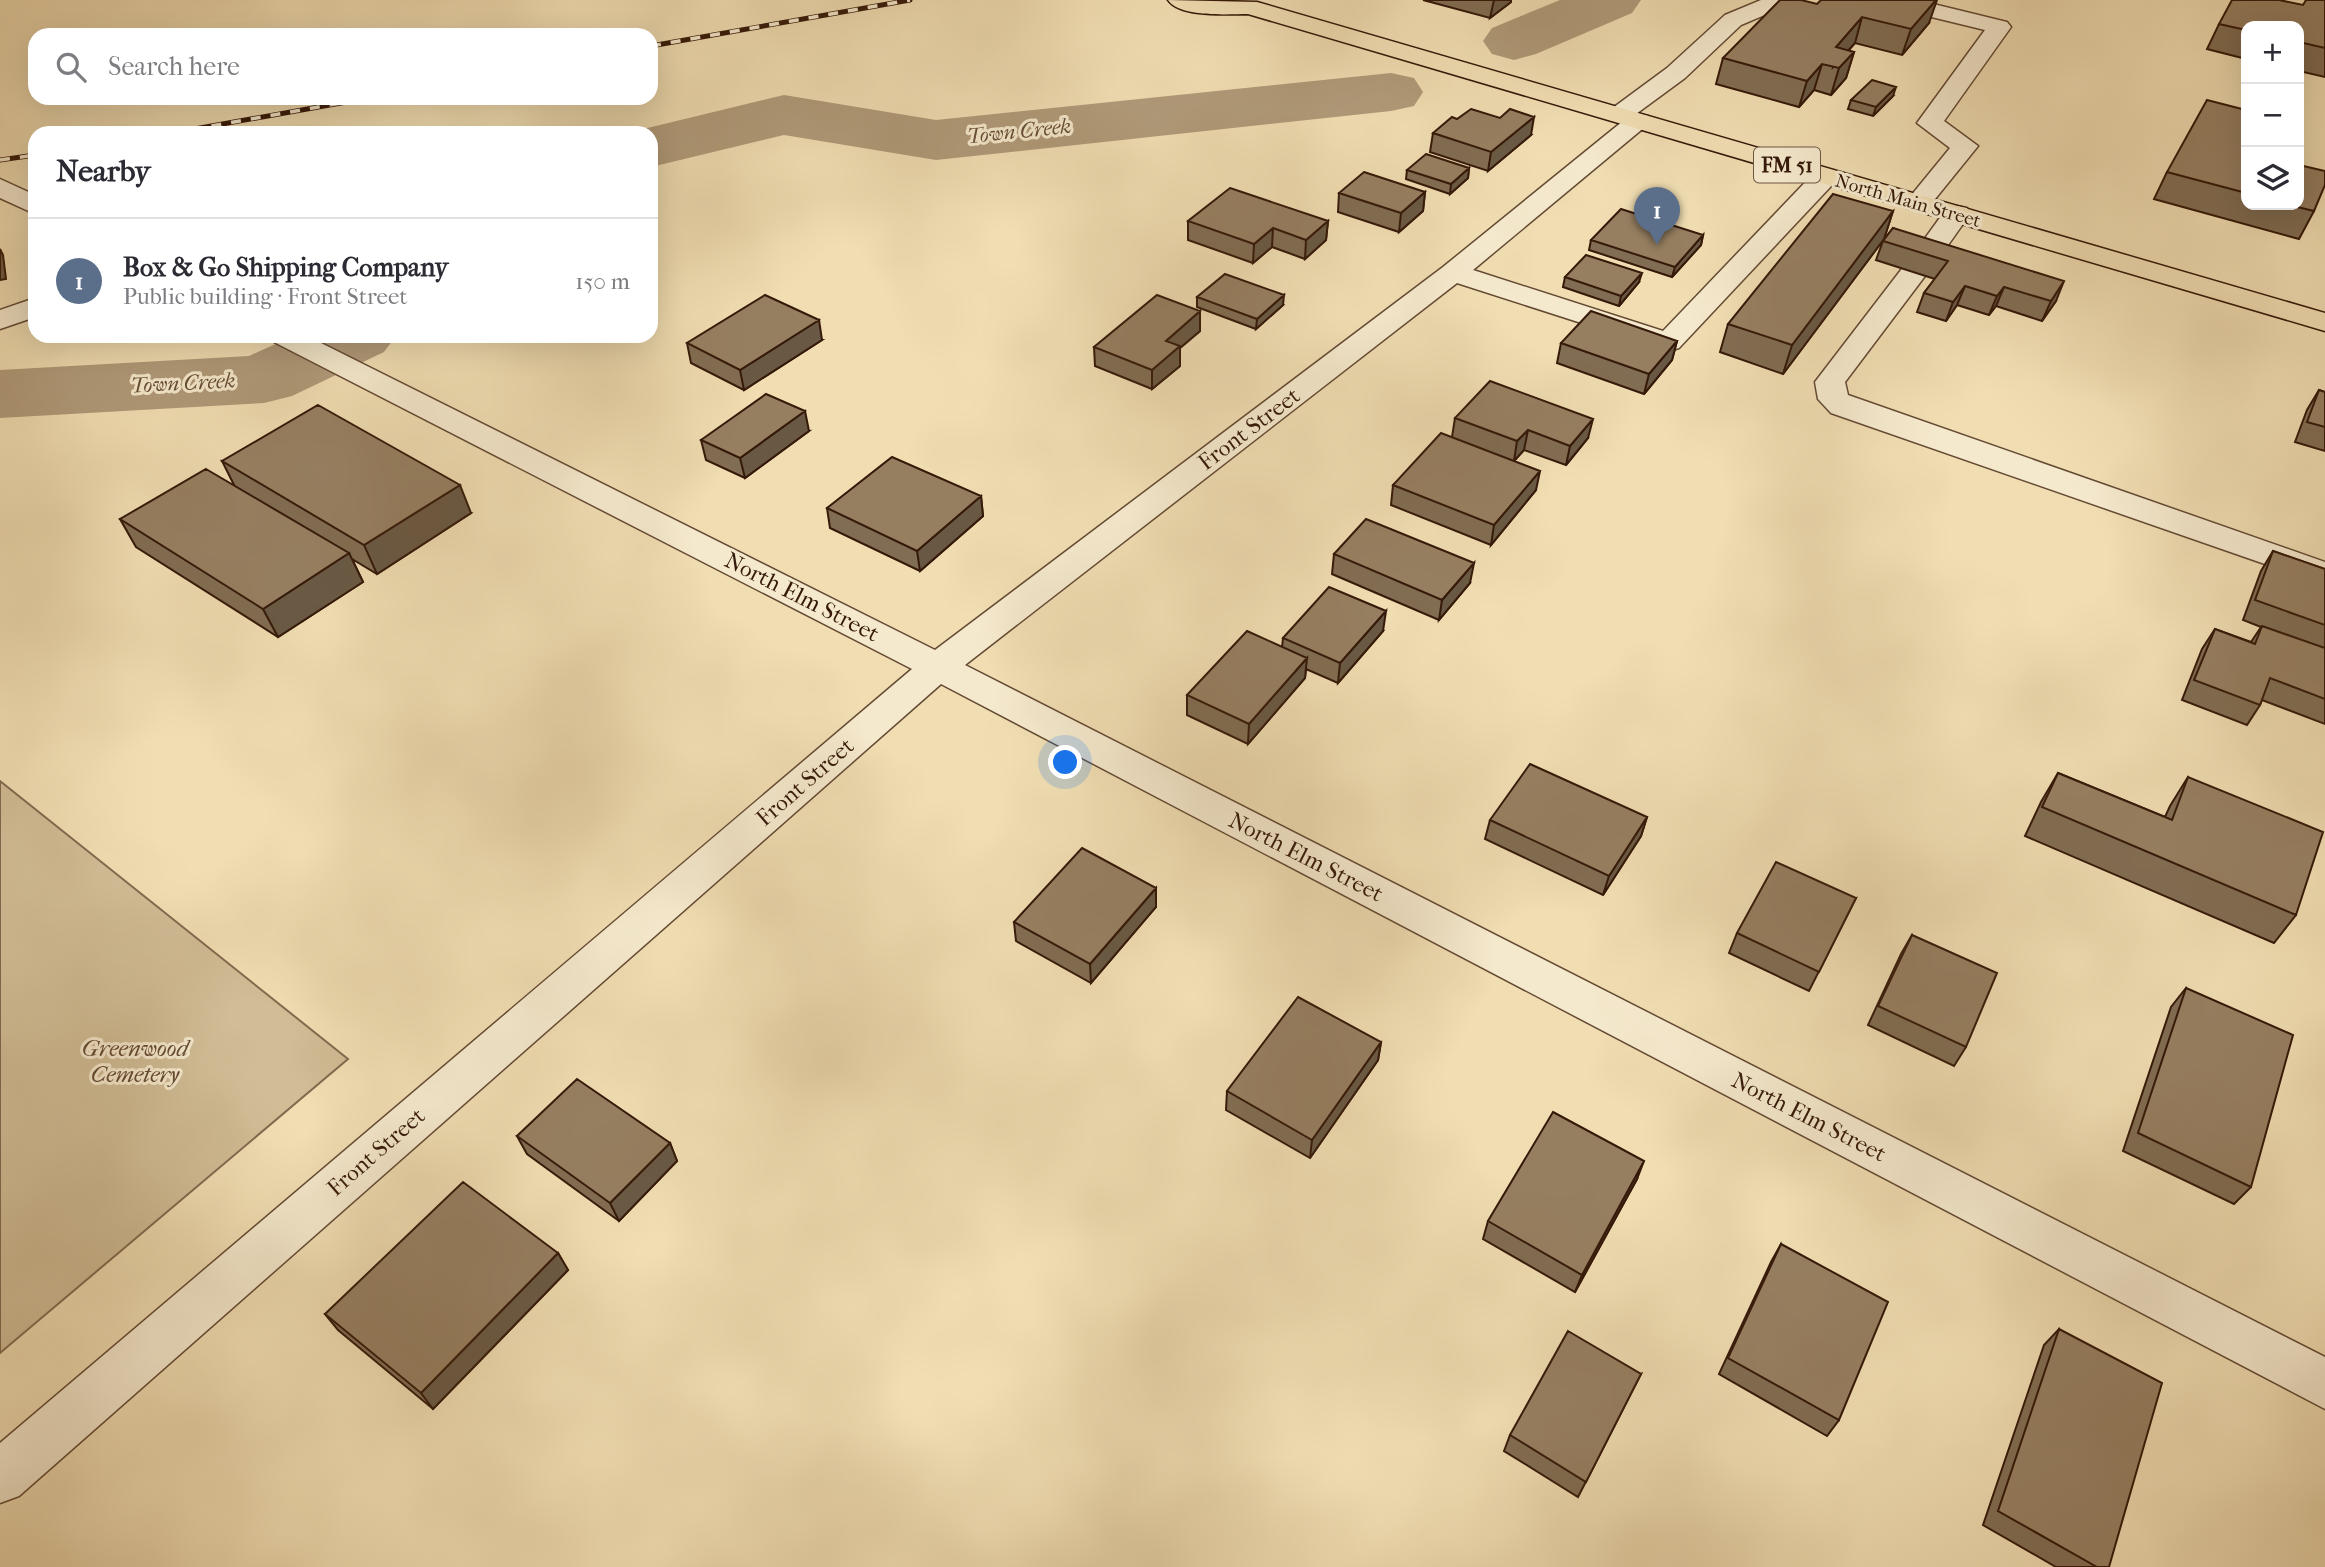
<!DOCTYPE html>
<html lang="en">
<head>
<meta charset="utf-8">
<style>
  body { margin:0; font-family:"IM FELL French Canon",serif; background:#f7f7f7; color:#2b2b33 }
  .controls { position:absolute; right:21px; top:21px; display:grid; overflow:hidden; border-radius:14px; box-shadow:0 7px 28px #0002 }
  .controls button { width:63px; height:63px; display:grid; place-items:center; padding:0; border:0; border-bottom:2px solid #e1e1e2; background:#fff; color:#2b2b33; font:35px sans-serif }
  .you { position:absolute; left:1066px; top:763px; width:24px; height:24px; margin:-18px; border:5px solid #fff; border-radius:50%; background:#1a73e8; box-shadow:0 0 0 10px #1a73e833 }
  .badge { display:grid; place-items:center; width:46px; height:46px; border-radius:50%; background:#111827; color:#fff; font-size:23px; font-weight:700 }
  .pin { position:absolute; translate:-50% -58px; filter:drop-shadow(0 2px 4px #0008) }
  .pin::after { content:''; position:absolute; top:37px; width:24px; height:21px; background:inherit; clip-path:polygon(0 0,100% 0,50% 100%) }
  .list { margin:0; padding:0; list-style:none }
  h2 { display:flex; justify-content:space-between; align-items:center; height:91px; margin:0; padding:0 28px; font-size:30px }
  h2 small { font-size:23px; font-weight:400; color:#7c7c81 }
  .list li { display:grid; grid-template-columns:46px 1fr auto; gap:21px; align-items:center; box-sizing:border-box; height:126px; padding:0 28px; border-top:2px solid #e1e1e2 }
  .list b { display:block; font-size:26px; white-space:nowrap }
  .list p { margin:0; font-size:23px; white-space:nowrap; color:#7c7c81 }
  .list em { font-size:23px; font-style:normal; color:#7c7c81 }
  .icon { flex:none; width:38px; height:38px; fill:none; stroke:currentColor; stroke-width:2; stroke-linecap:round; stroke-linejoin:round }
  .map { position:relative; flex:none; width:2325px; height:1567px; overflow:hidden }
  .search { position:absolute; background:#fff; box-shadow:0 7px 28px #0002; left:28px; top:28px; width:630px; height:77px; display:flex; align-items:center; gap:18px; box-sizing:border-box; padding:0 24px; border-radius:21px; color:#7c7c81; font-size:26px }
  .panel { position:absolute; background:#fff; box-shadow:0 7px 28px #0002; left:28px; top:126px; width:630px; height:217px; border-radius:21px }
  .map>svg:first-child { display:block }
  .green { fill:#d0bc95; stroke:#826a4f; stroke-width:2 }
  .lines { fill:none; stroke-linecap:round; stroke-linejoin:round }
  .river { fill:#b09a79; fill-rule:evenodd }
  .minor-casing { stroke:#644a33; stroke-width:3 }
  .major-casing { stroke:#351909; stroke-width:3 }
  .minor { fill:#f5e9cd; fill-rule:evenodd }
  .major { fill:#f0ddb2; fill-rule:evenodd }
  .rail-casing { stroke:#351909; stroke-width:5 }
  .rail { stroke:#f5e9cd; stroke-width:3.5; stroke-dasharray:10; stroke-linecap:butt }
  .wall { fill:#816d53; stroke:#351909; stroke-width:2 }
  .shaded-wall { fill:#695944; stroke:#351909; stroke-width:2 }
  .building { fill:#967f61; stroke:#351909; stroke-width:2 }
  .labels { text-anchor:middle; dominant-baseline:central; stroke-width:6; stroke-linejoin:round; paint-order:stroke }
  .far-street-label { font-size:19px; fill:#351909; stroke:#f5e9cd }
  .far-water-label { font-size:21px; font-style:italic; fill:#664d36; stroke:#f5e9cd }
  .shield { fill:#f5e9cd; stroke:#6f5744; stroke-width:2 }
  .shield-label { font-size:21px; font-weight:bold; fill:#351909 }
  .street-label { font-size:23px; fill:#351909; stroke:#f5e9cd }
  .park-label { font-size:23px; font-style:italic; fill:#644a33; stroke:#f5e9cd }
</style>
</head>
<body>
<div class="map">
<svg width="2325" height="1567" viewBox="0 0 2325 1567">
  <rect width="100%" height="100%" fill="#f0ddb2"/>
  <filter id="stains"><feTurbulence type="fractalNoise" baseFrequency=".00286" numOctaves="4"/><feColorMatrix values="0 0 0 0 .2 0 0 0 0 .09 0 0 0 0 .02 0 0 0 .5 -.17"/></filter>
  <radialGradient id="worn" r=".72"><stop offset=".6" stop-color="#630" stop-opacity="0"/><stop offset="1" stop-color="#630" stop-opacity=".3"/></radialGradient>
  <path class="green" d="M0,781L348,1059L0,1353Z"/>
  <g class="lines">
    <path class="river" d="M1560,0H1641L1632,13L1536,54L1514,60L1492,54L1483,41L1492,28Z
      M1391,73L1414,78L1423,92L1414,106L1391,111L936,160L784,135L651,167V133H627L784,95L936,120Z
      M293,336H396L384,352L292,396L264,403L0,418V370L249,356Z"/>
    <g class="minor-casing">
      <path id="minor" d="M1761,0H1791L1788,5L1741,25L1685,78L1636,114L1648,116L1652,121L1473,270L1663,331L1816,171H1834L1838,177L1834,183L1679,348L1669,351L1659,348L1457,283L965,665L2325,1357V1409L941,684L19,1496L0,1503V1443L912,669L274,342L269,336H307L935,650L1443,267L1623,121L1610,120L1607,115L1610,110L1667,68L1725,15Z
        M1879,0H1917L2007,22L2011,27L1944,121L1978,146L1927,209H1909L1905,203L1950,148L1917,123L1985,30L1882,5Z
        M0,179L35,195V214L0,198Z
        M1957,206L1967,208L1970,214L1934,265L1925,267L1928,272L1845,382L1848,395L2325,562V585L1831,413L1818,399L1815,382L1904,266L1913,264L1910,259L1947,208Z
        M35,298V317L0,329V310Z"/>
    </g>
    <g class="major-casing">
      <path id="major" d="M1168,0L1257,2L2325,313V331L1248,14C1228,14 1180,18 1168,0Z"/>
    </g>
    <use href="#minor" class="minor"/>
    <use href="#major" class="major"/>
    <g class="rail-casing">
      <path id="rail" d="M651,46L910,0
        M172,133L369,98
        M0,160L35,155"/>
    </g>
    <use href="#rail" class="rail"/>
  </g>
  <path class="wall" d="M1423,0H1511V2L1490,18Z
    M2325,0V77L2299,71V26H2246V59L2207,49L2219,24Z
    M1817,4L1929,23L1902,55L1855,43L1848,51L1854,52L1846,78L1831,95L1814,90L1799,107L1716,84L1723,58Z
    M1893,96L1873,116L1848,109L1851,100Z
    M2246,110V205H2299L2314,211L2299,239L2154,199L2167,172Z
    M1433,133L1531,135L1488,171L1430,152Z
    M1469,168L1468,178L1450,194L1406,179L1407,170Z
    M1425,192L1423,211L1399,232L1338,212L1339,193Z
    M1893,211L1884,239L1783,374L1720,352L1728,324Z
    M1188,221H1328L1326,240L1305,259L1272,247L1253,263L1188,240Z
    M1893,228L2056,301L2042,321L1996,306L1989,315L1957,305L1946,321L1917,312L1924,293L1935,279L1876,260L1883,241Z
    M1703,235L1701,245L1672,277L1589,250L1591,240Z
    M1565,277L1639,282L1619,306L1563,287Z
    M1197,297L1283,305L1256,329L1197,307Z
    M1200,311V331L1180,348V366L1152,389L1095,366L1094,347Z
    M822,340L744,390L691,363L687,343Z
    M1677,341L1672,360L1644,394L1557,363L1561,343Z
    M2319,390L2325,392V451L2295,442L2307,410Z
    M1455,418L1588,438L1566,465L1524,450L1514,461L1536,490L1491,545L1391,505L1393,485L1452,437Z
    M809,431L745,478L706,460L701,440Z
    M222,461L471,513L377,574L352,559L363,582L278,637L136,547L120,519L234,485Z
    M981,496L983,516L920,571L830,528L827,508Z
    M2273,551L2325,569V724L2262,700L2260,705L2247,725L2182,700L2202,649L2215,629L2251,642L2261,627L2243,620L2261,571Z
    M1334,554L1470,583L1439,620L1332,574Z
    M1383,631L1338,683L1306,669L1305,678L1248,744L1187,715V695L1282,647L1283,638Z
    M2058,773L2165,817L2170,806L2188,777L2296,915L2274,943L2025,836L2041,802Z
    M1647,817L1641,836L1603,895L1485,839L1490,820Z
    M1156,888V907L1091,983L1016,941L1014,922Z
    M1856,898L1809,991L1729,953L1737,933Z
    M1912,935L1966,1047L1954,1066L1868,1025L1901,954Z
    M2186,988L2251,1187L2234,1204L2123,1151L2171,1007Z
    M1381,1042L1378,1060L1310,1158L1226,1110L1227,1091Z
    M517,1136L670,1143L677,1161L619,1221L527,1154Z
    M1637,1179L1575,1292L1483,1239L1488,1221Z
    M1781,1244L1839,1420L1827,1436L1719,1374L1771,1262Z
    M558,1253L568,1270L433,1409L338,1330L325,1314Z
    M2059,1329L2109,1567H2056L1983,1525L2044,1345Z
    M1641,1374L1578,1497L1504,1451L1510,1435Z"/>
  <path class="shaded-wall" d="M1494,0H1511V2L1490,18Z
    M1936,0H1937L1929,23L1902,55L1911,29Z
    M1862,17L1855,43L1833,67L1836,47Z
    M1854,52L1846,78L1831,95L1839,68Z
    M1822,64L1814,90L1799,107L1807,81Z
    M1896,87L1893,96L1873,116L1876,107Z
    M1534,117L1531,135L1488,171L1491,152Z
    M1469,168L1468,178L1450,194L1451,184Z
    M1425,192L1423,211L1399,232L1401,213Z
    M1893,211L1884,239L1783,374L1792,345Z
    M1328,221L1326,240L1305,259L1306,240Z
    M1273,228L1272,247L1253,263L1254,244Z
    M1703,235L1701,245L1672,277L1675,267Z
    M0,249L3,255L6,279L0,280Z
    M1642,273L1639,282L1619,306L1621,296Z
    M2064,281L2056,301L2042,321L2051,301Z
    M1965,286L1957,305L1946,321L1953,302Z
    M2004,287L1996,306L1989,315L1997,296Z
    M1284,295L1283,305L1256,329L1257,319Z
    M1200,311V331L1180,348V366L1152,389V370L1166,341Z
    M819,320L822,340L744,390L740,370Z
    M1677,341L1672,360L1644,394L1649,374Z
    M805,411L809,431L745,478L740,458Z
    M1593,419L1588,438L1566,465L1570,446Z
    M1528,430L1524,450L1514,461L1517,441Z
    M1540,471L1536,490L1491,545L1494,525Z
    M460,485L471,513L377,574L364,545Z
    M981,496L983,516L920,571L917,551Z
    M349,553L363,582L278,637L263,609Z
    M1474,563L1470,583L1439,620L1442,600Z
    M1386,611L1383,631L1338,683L1340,663Z
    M1307,658L1305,678L1248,744L1249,724Z
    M1647,817L1641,836L1603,895L1609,876Z
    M1156,888V907L1091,983L1090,964Z
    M1381,1042L1378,1060L1310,1158L1312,1140Z
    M670,1143L677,1161L619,1221L610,1203Z
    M1644,1161L1637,1179L1575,1292L1582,1275Z
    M558,1253L568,1270L433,1409L421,1393Z"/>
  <path class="building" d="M1780,0H1801L1817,4L1821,0H1936L1911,29L1862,17L1836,47L1854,52L1839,68L1822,64L1807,81L1723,58Z
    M2232,0H2279L2303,5L2306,0H2325V48L2299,42V26H2246V30L2219,24Z
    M1872,80L1896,87L1876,107L1851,100Z
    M2207,100L2246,110V193L2167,172Z
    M1471,109L1500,118L1510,109L1534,117L1491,152L1433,133L1452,117L1457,119Z
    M1426,154L1469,168L1451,184L1407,170Z
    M2299,165L2325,171V185L2314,211L2289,205H2299Z
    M1364,172L1425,192L1401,213L1339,193Z
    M1230,188L1328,221L1306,240L1273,228L1254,244L1188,221Z
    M1833,194L1893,211L1792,345L1728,324Z
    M1621,209L1703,235L1675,267L1591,240Z
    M1893,228L2064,281L2051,301L2004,287L1997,296L1965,286L1953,302L1924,293L1948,261L1883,241Z
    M1586,255L1642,273L1621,296L1565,277Z
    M1225,274L1284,295L1257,319L1197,297Z
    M765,295L819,320L740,370L687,343Z
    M1157,295L1200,311L1166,341L1180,346L1152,370L1094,347Z
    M1591,311L1677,341L1649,374L1561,343Z
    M1490,381L1593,419L1570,446L1528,430L1517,441L1455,418Z
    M2319,390L2325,392V427L2307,422Z
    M766,394L805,411L740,458L701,440Z
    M318,405L460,485L364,545L222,461Z
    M1441,433L1540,471L1494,525L1393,485Z
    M892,457L981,496L917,551L827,508Z
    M206,469L349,553L263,609L120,519Z
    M1366,519L1474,563L1442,600L1334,554Z
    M2273,551L2325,569V625L2255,600Z
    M1329,587L1386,611L1340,663L1283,638Z
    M2262,626L2325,648V699L2270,678L2260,705L2194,680L2215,629L2255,644Z
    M1247,631L1307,658L1249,724L1187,695Z
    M1530,764L1647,817L1609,876L1490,820Z
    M2058,773L2172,820L2188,777L2323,832L2296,915L2042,807Z
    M1082,848L1156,888L1090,964L1014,922Z
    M1776,862L1856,898L1819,972L1737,933Z
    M1912,935L1997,973L1966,1047L1878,1006Z
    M2186,988L2293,1035L2251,1187L2138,1133Z
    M1298,997L1381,1042L1312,1140L1227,1091Z
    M577,1079L670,1143L610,1203L517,1136Z
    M1553,1112L1644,1161L1582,1275L1488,1221Z
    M463,1182L558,1253L421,1393L325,1314Z
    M1781,1244L1888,1302L1839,1420L1728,1358Z
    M2059,1329L2162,1383L2109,1567H2097L1998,1511Z
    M1568,1331L1641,1374L1586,1482L1510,1435Z"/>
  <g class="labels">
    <g class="far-street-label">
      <text transform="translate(1908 201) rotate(16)">North Main Street</text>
    </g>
    <g class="far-water-label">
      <text transform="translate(1019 131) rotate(-6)">Town Creek</text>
      <text transform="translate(183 383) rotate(-3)">Town Creek</text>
    </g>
    <rect class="shield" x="1754" y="147.5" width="66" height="35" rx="5"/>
    <g class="shield-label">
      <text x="1787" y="165">FM 51</text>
    </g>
    <g class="street-label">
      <text transform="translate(1249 429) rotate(-37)">Front Street</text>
      <text transform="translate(802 597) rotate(27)">North Elm Street</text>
      <text transform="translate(805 782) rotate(-41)">Front Street</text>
      <text transform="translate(1306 857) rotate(27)">North Elm Street</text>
      <text transform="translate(1809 1117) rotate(27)">North Elm Street</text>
      <text transform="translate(376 1152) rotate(-41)">Front Street</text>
    </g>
    <g class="park-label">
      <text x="135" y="1048">Greenwood<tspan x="135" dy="26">Cemetery</tspan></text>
    </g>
  </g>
  <rect width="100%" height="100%" filter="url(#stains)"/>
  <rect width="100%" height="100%" fill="url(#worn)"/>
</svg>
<div class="controls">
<button>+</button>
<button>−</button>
<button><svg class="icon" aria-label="layers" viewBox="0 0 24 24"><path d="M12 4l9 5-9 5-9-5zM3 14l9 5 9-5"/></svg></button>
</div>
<div class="you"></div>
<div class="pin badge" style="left:1657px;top:245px;background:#5c6f8a">1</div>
<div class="search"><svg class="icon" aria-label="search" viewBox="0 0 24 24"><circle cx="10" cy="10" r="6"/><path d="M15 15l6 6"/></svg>Search here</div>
<section class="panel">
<h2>Nearby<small></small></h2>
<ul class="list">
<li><span class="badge" style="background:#5c6f8a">1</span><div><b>Box &amp; Go Shipping Company</b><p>Public building · Front Street</p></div><em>150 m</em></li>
</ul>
</section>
</div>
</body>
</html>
